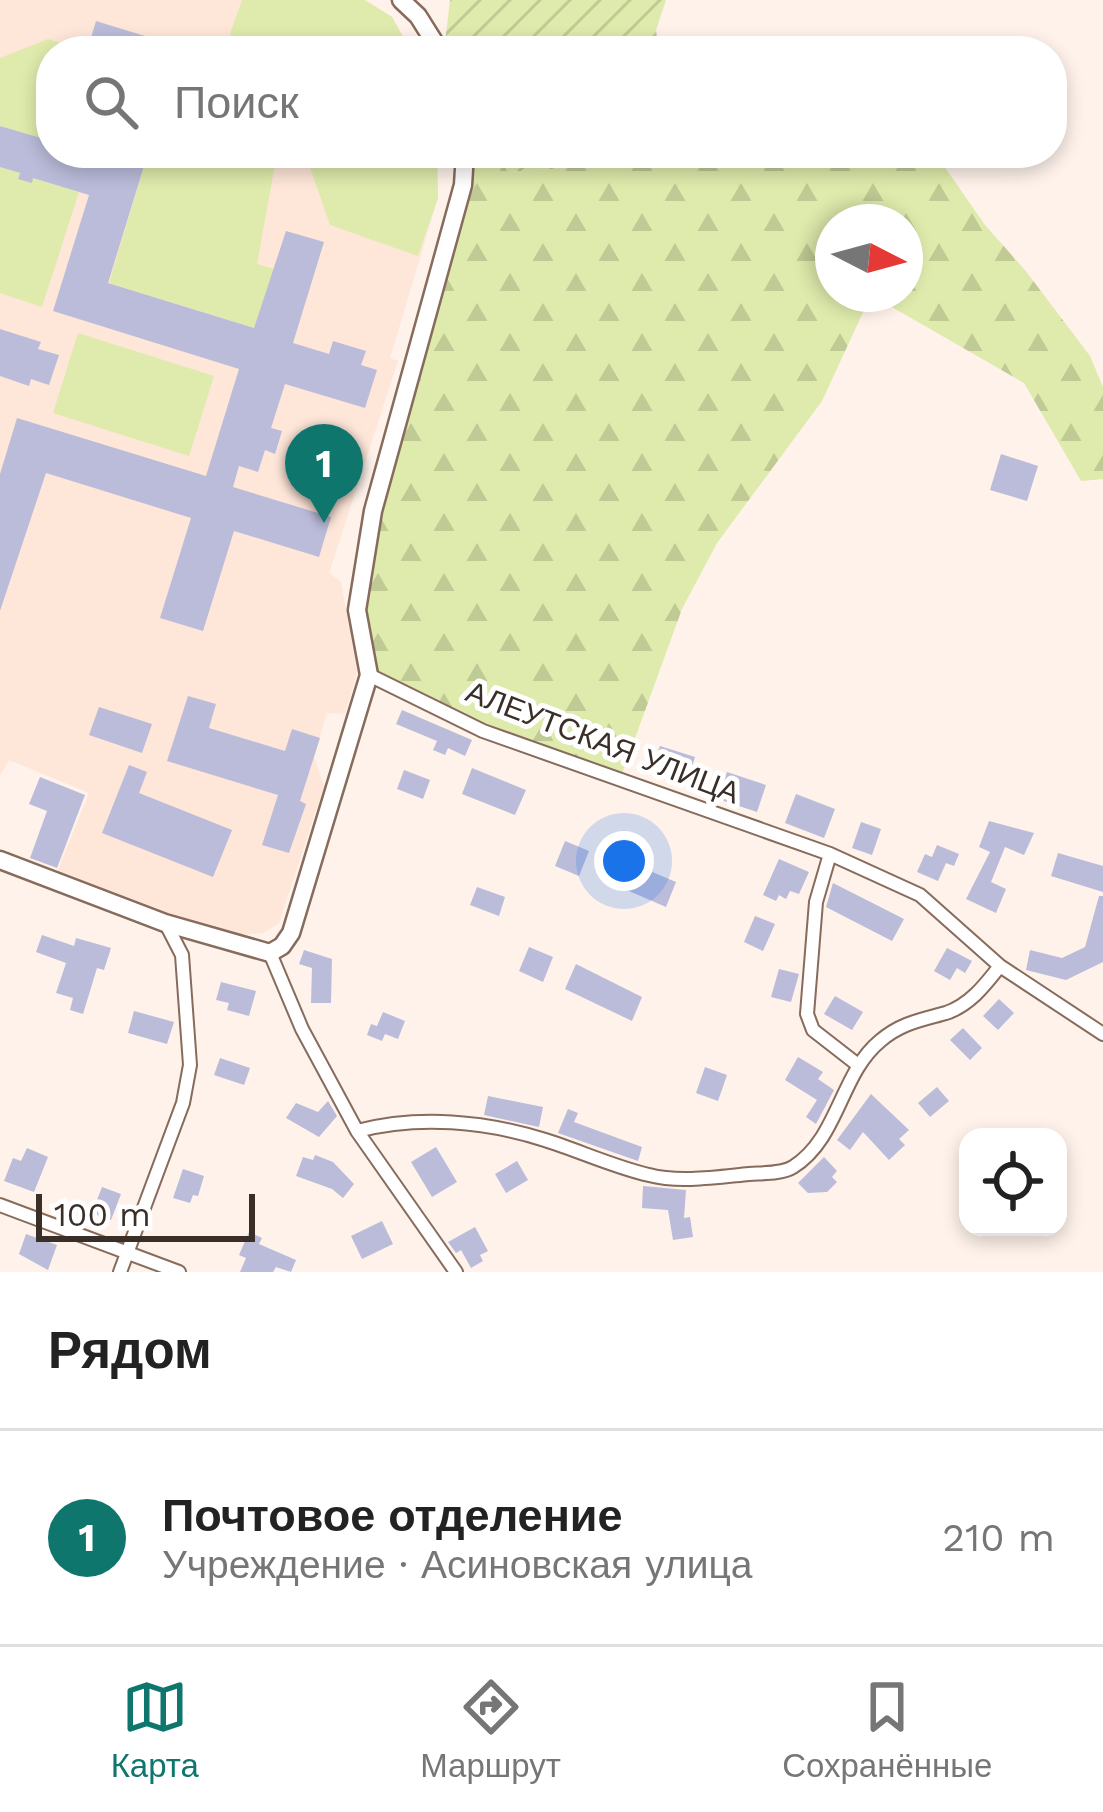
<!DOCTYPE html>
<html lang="ru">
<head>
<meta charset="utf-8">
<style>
  body { margin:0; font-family:"Work Sans",sans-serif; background:#f6f6f6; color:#222 }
  .controls { position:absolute; right:36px; bottom:36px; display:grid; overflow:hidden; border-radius:24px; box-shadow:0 6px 18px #0003 }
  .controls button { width:108px; height:108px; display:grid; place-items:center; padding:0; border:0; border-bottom:3px solid #e0e0e0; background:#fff; color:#222; font:60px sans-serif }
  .compass { position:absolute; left:815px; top:204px; width:108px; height:108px; border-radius:50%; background:#fff; box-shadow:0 6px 18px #0003; rotate:96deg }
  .scale { position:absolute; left:36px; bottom:30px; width:219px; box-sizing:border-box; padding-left:12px; border:6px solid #3a2e28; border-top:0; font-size:33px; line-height:42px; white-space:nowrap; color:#3a2e28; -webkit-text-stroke:9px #fff; paint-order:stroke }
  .you { position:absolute; left:624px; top:861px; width:42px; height:42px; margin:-30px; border:9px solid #fff; border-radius:50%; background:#1a73e8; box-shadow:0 0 0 18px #1a73e833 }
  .badge { display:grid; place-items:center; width:78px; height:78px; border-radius:50%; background:#0f766e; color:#fff; font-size:39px; font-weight:700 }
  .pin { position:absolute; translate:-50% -99px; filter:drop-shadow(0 3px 6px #0008) }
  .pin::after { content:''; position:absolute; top:63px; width:42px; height:36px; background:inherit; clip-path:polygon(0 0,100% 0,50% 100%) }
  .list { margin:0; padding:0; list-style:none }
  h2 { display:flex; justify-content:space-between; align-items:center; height:156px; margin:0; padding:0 48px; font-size:51px }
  h2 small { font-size:39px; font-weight:400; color:#767676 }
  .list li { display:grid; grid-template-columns:78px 1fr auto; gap:36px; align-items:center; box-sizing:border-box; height:216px; padding:0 48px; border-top:3px solid #e0e0e0 }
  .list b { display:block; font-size:45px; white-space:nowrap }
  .list p { margin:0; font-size:39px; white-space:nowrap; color:#767676 }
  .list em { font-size:39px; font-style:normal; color:#767676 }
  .icon { flex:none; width:66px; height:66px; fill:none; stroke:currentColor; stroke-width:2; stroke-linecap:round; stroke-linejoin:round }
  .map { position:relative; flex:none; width:1103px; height:1272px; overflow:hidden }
  .search { position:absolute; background:#fff; box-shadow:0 6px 18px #0003; left:36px; right:36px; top:36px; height:132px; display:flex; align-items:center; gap:30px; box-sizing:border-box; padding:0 42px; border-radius:48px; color:#767676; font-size:45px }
  .sheet { height:372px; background:#fff }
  nav { display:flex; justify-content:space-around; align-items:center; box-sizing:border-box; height:168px; border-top:3px solid #e0e0e0; background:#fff; font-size:33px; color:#767676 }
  nav a { display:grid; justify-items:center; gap:6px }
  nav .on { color:#0f766e }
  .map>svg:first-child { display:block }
  .built { fill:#fee6d9 }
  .green { fill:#deebac }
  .forest { fill:url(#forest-firs); fill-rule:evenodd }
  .garden { fill:url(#garden-furrows) }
  .building { fill:#bbbcda }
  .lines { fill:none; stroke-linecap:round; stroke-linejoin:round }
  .street-casing { stroke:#876b5c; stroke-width:16 }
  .secondary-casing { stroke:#876b5c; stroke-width:21 }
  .street { stroke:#fff; stroke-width:12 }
  .secondary { stroke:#fff; stroke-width:16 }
  .labels { text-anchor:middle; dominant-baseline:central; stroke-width:10; stroke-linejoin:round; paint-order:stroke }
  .street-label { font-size:30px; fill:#3a2e28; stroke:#fff }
</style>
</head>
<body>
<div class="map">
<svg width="1103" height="1272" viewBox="0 0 1103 1272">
  <defs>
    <pattern id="forest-firs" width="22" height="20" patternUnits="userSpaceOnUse" patternTransform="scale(3)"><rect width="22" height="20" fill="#deebac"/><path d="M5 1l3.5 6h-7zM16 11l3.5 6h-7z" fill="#bfca94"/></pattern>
    <pattern id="garden-furrows" width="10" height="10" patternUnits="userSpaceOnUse" patternTransform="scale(3)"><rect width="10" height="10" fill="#deebac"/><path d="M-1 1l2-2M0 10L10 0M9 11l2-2" fill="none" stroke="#bfca94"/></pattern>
  </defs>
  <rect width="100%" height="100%" fill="#fef2ea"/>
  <path class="built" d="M0,0H365L392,17L411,51H51V153H437L438,198L390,358L398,361L329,573L341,582L357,673L345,714L327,713L323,725L314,757L324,786L279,923L263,933L237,935L192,922L57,872L89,793L9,760L0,776Z"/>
  <path class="green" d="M242,0H365L392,17L411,51H237L230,34Z
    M48,39L85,51H51V136L47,135L45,140L0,126V58Z
    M148,153H277L257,264L274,269L254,328L109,283Z
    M305,153H437L438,198L418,256L330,225Z
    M0,167L20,173L18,178H33L79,192L42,307L0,293Z
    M78,333L214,376L189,456L53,413Z"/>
  <path class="forest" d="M470,153H494L509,172L593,166L615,153H935L985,225L1025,270L1090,356L1103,387V479L1081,481L1024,383L871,295L822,401L717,543L682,609L622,774L485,727L373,671L363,610L381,513L468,186ZM833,222H905V294H833Z"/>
  <path class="garden" d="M450,0H666L656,30L659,51H444Z
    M494,153H615L593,166L508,172Z"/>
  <path class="building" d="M96,21L184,48L183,51H87Z
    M0,126L51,141V153H89L115,161L118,153H148L108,283L254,328L286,231L324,242L293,343L329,354L333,341L366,351L361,365L377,370L365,408L285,384L271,428L282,431L275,454L265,450L258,472L239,466L233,487L331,517L319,557L234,531L203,631L160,618L191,518L46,473L0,611V474L17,418L206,476L239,369L53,311L89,195L33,178L32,183L18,179L20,173L0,167Z
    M0,329L41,342L38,349L59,355L49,385L31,379L29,386L0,376Z
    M1001,454L1038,466L1027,501L990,490Z
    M188,696L216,704L209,728L285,751L292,729L320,738L300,801L306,804L289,853L262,845L278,795L167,761Z
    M99,707L152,724L142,753L89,735Z
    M402,710L472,740L465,756L448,748L445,755L433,750L437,741L396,724Z
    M660,746L695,757L687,784L651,772Z
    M129,765L147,772L139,793L232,830L213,877L102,833Z
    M472,768L526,790L515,815L462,794Z
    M404,770L430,780L423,799L397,789Z
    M727,772L766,785L757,812L718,799Z
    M40,777L85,795L57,868L30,858L47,811L29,804Z
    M796,794L835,809L824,838L785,823Z
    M989,821L1034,833L1024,855L1005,847L991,882L1006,889L996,913L966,899L990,852L979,847Z
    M861,822L881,829L872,855L852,848Z
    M565,841L589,851L579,876L555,866Z
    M937,845L959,854L954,866L946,863L938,881L917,872L925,854L932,857Z
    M1058,853L1103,866V892L1051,876Z
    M612,855L676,882L666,907L601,879Z
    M779,859L809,872L799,894L790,891L786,899L779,895L776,901L763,895Z
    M833,883L904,919L892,941L826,907Z
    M477,887L505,897L499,916L470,905Z
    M1099,896H1103V962L1066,980L1026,970L1030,950L1062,958L1085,947Z
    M755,916L775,924L763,951L744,942Z
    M42,935L74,946L76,938L111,948L104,970L97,968L83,1014L70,1010L73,998L56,993L66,963L36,952Z
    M529,947L553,957L543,982L519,971Z
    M947,948L972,961L965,973L957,968L950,980L934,971Z
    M304,950L332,959L331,1003H311L312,968L299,964Z
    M576,964L642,997L632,1021L565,989Z
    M779,969L799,974L791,1002L771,997Z
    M221,982L256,991L249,1016L227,1010L229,1003L216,1000Z
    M835,996L863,1012L852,1030L824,1014Z
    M999,999L1014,1013L998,1030L983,1016Z
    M134,1011L174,1022L167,1044L128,1033Z
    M383,1012L405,1021L398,1039L385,1034L382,1041L367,1035L371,1024L377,1026Z
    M963,1028L982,1048L970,1060L950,1040Z
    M798,1057L823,1072L818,1079L834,1090L816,1124L806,1117L817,1100L785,1080Z
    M220,1058L250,1068L244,1085L214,1075Z
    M705,1067L727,1075L718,1101L696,1093Z
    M937,1087L949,1101L930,1117L918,1103Z
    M871,1094L909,1130L899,1139L905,1145L889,1160L863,1132L850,1150L837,1140Z
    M488,1096L543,1107L539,1127L484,1115Z
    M328,1101L337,1116L319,1137L286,1118L296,1103L318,1112Z
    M568,1109L578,1113L574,1122L642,1147L638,1161L558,1133Z
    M436,1147L457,1182L432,1197L411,1162Z
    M27,1148L48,1157L34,1192L4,1181L13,1158L21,1161Z
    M315,1155L333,1162L354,1184L343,1198L332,1189L296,1176L303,1157L313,1160Z
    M824,1157L837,1171L832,1177L837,1182L827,1192L808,1193L798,1183Z
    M517,1161L528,1180L506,1193L495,1174Z
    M183,1169L204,1176L198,1196L193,1195L190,1203L173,1198Z
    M643,1186L686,1190L684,1218L690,1217L693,1237L673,1240L668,1210L642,1208Z
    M102,1187L121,1194L111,1220L92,1213Z
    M382,1221L393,1244L362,1259L351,1236Z
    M475,1227L488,1251L480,1255L483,1261L471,1268L461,1250L456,1253L448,1242Z
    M249,1232L262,1238L259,1244L296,1260L291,1272L276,1267L273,1272H240L246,1258L239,1255Z
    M26,1234L57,1245L48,1270L19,1254Z"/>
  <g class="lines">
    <g class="street-casing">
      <path id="street" d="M369,675L483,731L830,854L920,895L1000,966L1103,1034
        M830,854L816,902L807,1014L813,1030L858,1065
        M270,953L302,1029L357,1131L456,1272
        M357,1131C419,1115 485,1121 545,1140C580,1151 614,1167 649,1175C679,1183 718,1177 749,1174C762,1173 782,1174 793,1167C839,1138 840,1074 880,1041C901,1023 921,1020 946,1013C970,1005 985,985 1000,966
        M0,1205L179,1272
        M120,1272L183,1103L190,1065L182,955L166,924"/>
    </g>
    <g class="secondary-casing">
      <path id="secondary" d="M401,0L418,16L440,51
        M0,860L165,923L270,953L282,946L291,933L369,675L357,610L373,511L463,185L465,153"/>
    </g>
    <use href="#street" class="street"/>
    <use href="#secondary" class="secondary"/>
  </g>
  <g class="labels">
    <g class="street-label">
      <text transform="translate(603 742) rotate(21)">АЛЕУТСКАЯ УЛИЦА</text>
    </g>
  </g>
</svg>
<div class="controls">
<button><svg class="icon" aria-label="locate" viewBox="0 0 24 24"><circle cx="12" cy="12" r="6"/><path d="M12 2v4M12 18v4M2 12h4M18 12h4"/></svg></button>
</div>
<svg class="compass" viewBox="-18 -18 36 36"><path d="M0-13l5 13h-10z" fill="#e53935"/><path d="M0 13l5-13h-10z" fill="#767676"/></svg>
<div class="scale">100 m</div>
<div class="you"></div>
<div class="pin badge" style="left:324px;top:523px">1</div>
<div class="search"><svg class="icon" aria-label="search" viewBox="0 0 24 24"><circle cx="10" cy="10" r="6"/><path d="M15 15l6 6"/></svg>Поиск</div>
</div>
<section class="sheet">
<h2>Рядом<small></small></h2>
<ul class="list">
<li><span class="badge">1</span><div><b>Почтовое отделение</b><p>Учреждение · Асиновская улица</p></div><em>210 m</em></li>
</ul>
</section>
<nav>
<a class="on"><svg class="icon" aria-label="map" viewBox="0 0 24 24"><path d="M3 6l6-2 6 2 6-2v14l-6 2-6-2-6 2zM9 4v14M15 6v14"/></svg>Карта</a>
<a><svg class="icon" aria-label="directions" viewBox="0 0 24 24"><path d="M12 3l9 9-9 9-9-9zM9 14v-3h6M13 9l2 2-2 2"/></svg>Маршрут</a>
<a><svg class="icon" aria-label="saved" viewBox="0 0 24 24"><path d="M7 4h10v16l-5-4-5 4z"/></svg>Сохранённые</a>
</nav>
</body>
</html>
